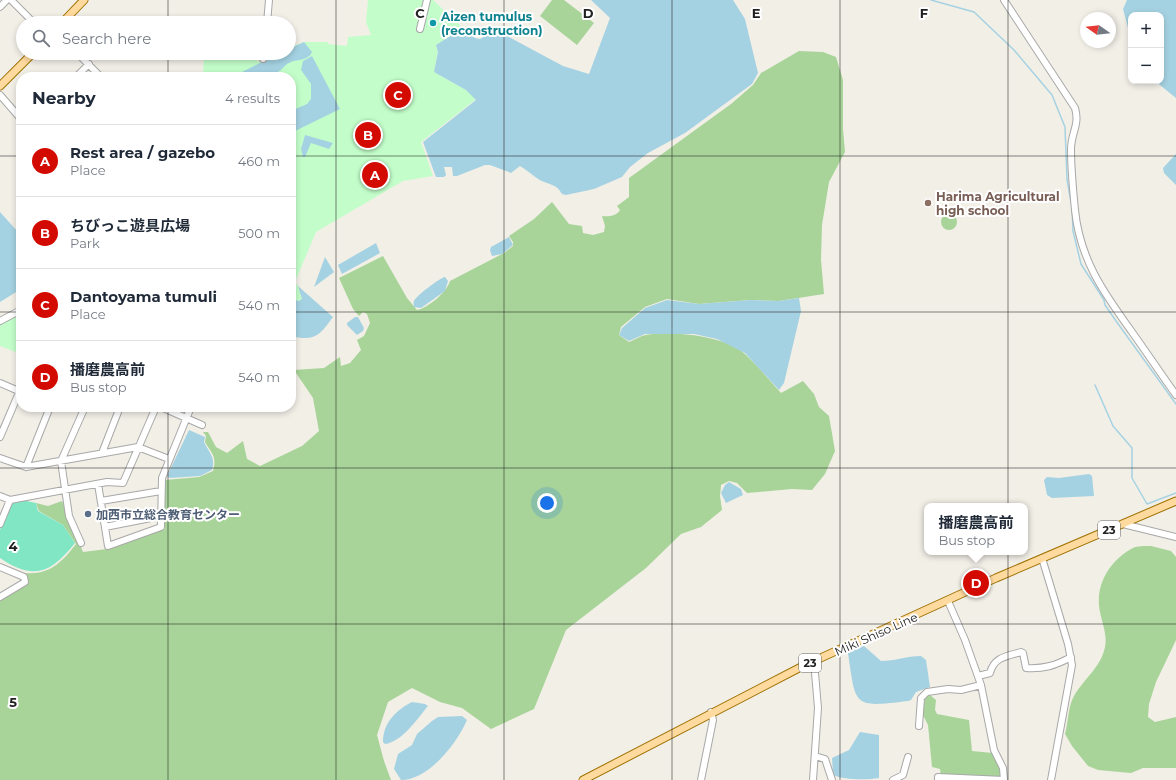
<!DOCTYPE html>
<html lang="en">
<head>
<meta charset="utf-8">
<style>
  body { margin:0; font-family:Montserrat,"Noto Sans JP",sans-serif; background:#f2f2f3; color:#1f2937 }
  .controls { position:absolute; right:12px; top:12px; display:grid; overflow:hidden; border-radius:8px; box-shadow:0 2px 6px #0003 }
  .controls button { width:36px; height:36px; display:grid; place-items:center; padding:0; border:0; border-bottom:1px solid #e0e1e3; background:#fff; color:#1f2937; font:20px sans-serif }
  .compass { position:absolute; left:1080px; top:12px; width:36px; height:36px; border-radius:50%; background:#fff; box-shadow:0 2px 6px #0003; rotate:284deg }
  .you { position:absolute; left:547px; top:503px; width:14px; height:14px; margin:-10px; border:3px solid #fff; border-radius:50%; background:#1a73e8; box-shadow:0 0 0 6px #1a73e833 }
  .badge { display:grid; place-items:center; width:26px; height:26px; border-radius:50%; background:#d20a00; color:#fff; font-size:13px; font-weight:700 }
  .pin { position:absolute; translate:-50% -50%; border:2px solid #fff; box-shadow:0 1px 4px #0006 }
  .popup { position:absolute; left:924px; top:503px; width:104px; height:52px; box-sizing:border-box; display:grid; place-content:center; border-radius:8px; background:#fff; filter:drop-shadow(0 1px 3px #0005); font-size:13px; white-space:nowrap; color:#747a83 }
  .popup b { font-size:15px; color:#1f2937 }
  .popup::after { content:''; position:absolute; left:50%; top:100%; margin-left:-8px; border:8px solid transparent; border-top-color:#fff }
  .list { margin:0; padding:0; list-style:none }
  h2 { display:flex; justify-content:space-between; align-items:center; height:52px; margin:0; padding:0 16px; font-size:17px }
  h2 small { font-size:13px; font-weight:400; color:#747a83 }
  .list li { display:grid; grid-template-columns:26px 1fr auto; gap:12px; align-items:center; box-sizing:border-box; height:72px; padding:0 16px; border-top:1px solid #e0e1e3 }
  .list b { display:block; font-size:15px; white-space:nowrap }
  .list p { margin:0; font-size:13px; white-space:nowrap; color:#747a83 }
  .list em { font-size:13px; font-style:normal; color:#747a83 }
  .icon { flex:none; width:22px; height:22px; fill:none; stroke:currentColor; stroke-width:2; stroke-linecap:round; stroke-linejoin:round }
  .map { position:relative; flex:none; width:1176px; height:780px; overflow:hidden }
  .search { position:absolute; background:#fff; box-shadow:0 2px 6px #0003; left:16px; top:16px; width:280px; height:44px; display:flex; align-items:center; gap:10px; box-sizing:border-box; padding:0 14px; border-radius:22px; color:#747a83; font-size:15px }
  .panel { position:absolute; background:#fff; box-shadow:0 2px 6px #0003; left:16px; top:72px; width:280px; height:340px; border-radius:16px }
  .map>svg:first-child { display:block }
  .forest { fill:#a8d499 }
  .park { fill:#c3feca }
  .pitch { fill:#80e6c4 }
  .water { fill:#a5d2e2 }
  .lines { fill:none; stroke-linecap:round; stroke-linejoin:round }
  .stream { stroke:#a5d2e2; stroke-width:1.5 }
  .minor-casing { stroke:#a8a8a8; stroke-width:8 }
  .major-casing { stroke:#9e7100; stroke-width:9 }
  .minor { stroke:#fff; stroke-width:6 }
  .major { stroke:#ffda9f; stroke-width:7 }
  .grid { fill:none; stroke:#212121; stroke-width:1; stroke-opacity:0.55 }
  .culture-dot { fill:#0f9aa8; stroke:#fff; stroke-width:1.5 }
  .education-dot { fill:#8d6e63; stroke:#fff; stroke-width:1.5 }
  .service-dot { fill:#5c6f8a; stroke:#fff; stroke-width:1.5 }
  .labels { text-anchor:middle; dominant-baseline:central; stroke-width:4; stroke-linejoin:round; paint-order:stroke }
  .shield { fill:#fff; stroke:#646464; stroke-width:1 }
  .shield-label { font-size:11px; font-weight:bold; fill:#212121 }
  .culture-label { font-size:12px; font-weight:bold; fill:#0d838f; stroke:#fff; text-anchor:start }
  .education-label { font-size:12px; font-weight:bold; fill:#785e54; stroke:#fff; text-anchor:start }
  .service-label { font-size:12px; font-weight:bold; fill:#4e5e75; stroke:#fff; text-anchor:start }
  .street-label { font-size:12px; fill:#212121; stroke:#fff }
  .grid-label { font-size:13px; text-anchor:middle; font-weight:bold; fill:#212121; stroke:#fff; stroke-width:4; stroke-linejoin:round; paint-order:stroke }
</style>
</head>
<body>
<div class="map">
<svg width="1176" height="780" viewBox="0 0 1176 780">
  <rect width="100%" height="100%" fill="#f2efe7"/>
  <path class="forest" d="M552,0H564L594,23L577,45L540,16Z
    M799,51L823,52L836,57L843,80V129L845,152L829,182L822,225L821,260L824,294L779,301L751,300L699,304L667,299L645,307L621,327L619,335L629,342C634,340 640,336 646,335C673,331 725,335 746,355C758,366 769,380 781,393L803,381L814,394L819,407L829,416L835,451L825,474L812,490L792,489L747,493L737,483L729,481L721,485L720,496L722,510L701,527L681,534L646,568L566,630L534,709L491,729L462,708L440,702L412,688L388,702L377,735L384,761L391,780H0V597L24,580L25,573C50,575 62,562 76,544L63,525L39,511L36,503L48,506L62,501L83,552L107,549L165,529L163,504L165,480L199,477L213,471C217,456 212,454 205,442L206,436L203,432H208L216,447L227,453L243,441L247,459L260,466L302,446L319,431L313,398L294,370L324,368L340,357L341,366L350,363L361,350L357,340L364,336L370,323L367,314L363,312L359,316L353,309L339,278L383,256L407,298L417,310C428,308 447,292 450,281L504,253L513,246V242L509,236L534,219L552,202L569,224L582,226L583,233L593,235L604,232L605,226L602,216C608,217 617,216 620,210L617,206L629,197V178L731,104L753,85L761,73Z
    M941 222a8 8 0 1 1 16 0a8 8 0 1 1-16 0Z
    M1151,546L1171,551L1176,557V640L1156,682L1149,704L1148,717L1155,722L1176,717V768H1143L1131,773L1098,770L1088,766L1072,746L1065,734C1068,723 1068,708 1073,698C1082,680 1101,668 1105,647C1108,633 1100,619 1099,605C1097,581 1112,559 1133,548C1137,546 1145,546 1151,546Z
    M926,695H930L936,700L935,710L937,714L969,720L972,751L993,753L1000,767L1002,778L941,776L940,769L932,767L928,725L922,713Z"/>
  <path class="park" d="M368,0H433L463,28L436,45L438,52L434,72L466,90L475,97V100L421,142L433,176L403,181L316,232L295,282L298,286L302,299L299,301L291,299V77H203L204,53H257V62L278,53H289V48L304,42H328V44L347,46L348,37L371,35L366,22Z
    M21,313V354L0,346V324Z"/>
  <path class="pitch" d="M22,500L36,503L38,511L63,525L75,543C51,573 34,581 0,558V530L11,504Z"/>
  <path class="water" d="M591,0H733L745,19L758,73L752,84L685,133L648,153L630,167L622,177L594,189L566,195L562,194C556,183 548,185 538,179C532,175 527,170 520,166L511,173L490,165H485L457,176H453L452,167H444L446,175L444,177H436L423,142L476,100L466,90L434,72L438,52L436,45L463,28L475,38L480,39L493,32L498,31L563,66L589,74L610,18Z
    M1127,0H1176V98L1155,81H1161V15H1131V39L1123,9Z
    M304,42L312,52C308,61 298,59 291,62C285,64 283,69 278,72C266,80 246,77 232,77L280,53H289V49Z
    M312,56L340,109L291,133V111L307,104L311,99V84L301,70L303,61Z
    M305,135L333,143L329,149L311,143L305,157H303L301,149Z
    M1176,154V185L1164,173L1163,168Z
    M0,212L18,232L21,233V289L0,302Z
    M509,237L513,245L502,254L492,256L490,250L491,247Z
    M376,243L380,253L342,274L338,265Z
    M325,257L334,272L314,287Z
    M445,277L448,281L445,291L421,308L414,307C414,305 413,303 414,301C417,295 440,278 445,277Z
    M298,286L333,317C320,335 315,342 291,336V299L299,301L302,299Z
    M799,298L801,311L784,383L779,390L745,353L717,339L694,334H645L629,341L619,335L622,328L645,308L667,300L699,304L751,300L779,301Z
    M355,317H358L364,328L363,331L357,335L347,325V323Z
    M189,430L205,437L204,442C209,453 216,457 212,470L200,476L170,478L167,476Z
    M1089,474L1092,476L1094,496L1052,498L1047,495L1044,480L1047,477L1059,478Z
    M729,482L741,489L743,495L726,503L721,493L725,485Z
    M864,646L881,661C895,661 907,656 921,656L926,660L930,687L916,692L911,700L908,701C852,708 856,706 848,653Z
    M412,702L425,704L428,706C417,719 402,742 385,744L383,742C383,723 396,710 412,702Z
    M462,716L467,720C457,743 429,780 401,780L394,769L398,754L412,745L417,734L432,721L438,717Z
    M860,732L879,735V778C866,780 844,780 833,775L832,758L849,750Z"/>
  <g class="lines">
    <path class="stream" d="M931,0L974,12L1014,50L1052,95L1065,127L1067,179L1071,202
      M1072,205L1073,231L1081,264L1104,300L1105,305L1116,321L1176,404
      M1095,385L1113,426L1132,448V478L1147,504L1176,493"/>
    <g class="minor-casing">
      <path id="minor" d="M11,0L34,23
        M1004,0L1075,108C1080,125 1071,133 1071,149C1071,170 1073,190 1075,210C1080,260 1104,293 1132,332C1147,353 1161,374 1176,395
        M0,7L7,0
        M267,23L269,0
        M420,29L427,0
        M77,53L101,77
        M263,59L264,53
        M76,77L89,64
        M0,95L21,119
        M0,321L21,310
        M0,383L21,392
        M161,407L202,425
        M0,437L21,388
        M102,453L120,407
        M0,458L26,467L138,447L169,459
        M26,467L50,407
        M98,484L108,546L161,527L162,478L191,407
        M0,496L10,500L107,482L123,483L156,407
        M101,501L161,491
        M0,524L10,500
        M1123,524L1176,537
        M105,527L161,516
        M81,543L69,516L61,461L85,407
        M1042,558L1068,644L1072,665L1051,780
        M0,567L24,577L25,582L0,597
        M948,601L965,640L981,685L994,750L1003,768L1004,780
        M978,676L990,673C994,657 1007,656 1021,652L1023,653L1026,668C1043,669 1055,666 1071,657
        M919,726L921,698L927,692L948,689L961,690L981,685
        M815,756L825,759L832,780
        M701,780L713,720L711,712
        M813,780L818,708L814,661
        M893,780L903,775L908,757
        M938,780V777L1004,780"/>
    </g>
    <g class="major-casing">
      <path id="major" d="M62,23L84,0
        M0,86L33,53
        M583,780L803,666L996,578L1176,501"/>
    </g>
    <use href="#minor" class="minor"/>
    <use href="#major" class="major"/>
  </g>
  <path class="grid" d="M168,0V23M336,0V780M504,0V780M672,0V780M840,0V780M1008,0V780M168,53V77M0,156H21M291,156H1176M0,312H21M291,312H1176M168,407V780M0,468H1176M0,624H1176"/>
  <circle class="culture-dot" cx="433" cy="23" r="4"/>
  <circle class="education-dot" cx="928" cy="203" r="4"/>
  <circle class="service-dot" cx="88" cy="514" r="4"/>
  <g class="labels">
    <g class="shield">
      <rect x="1098" y="521" width="22" height="18" rx="3"/>
      <rect x="799" y="654" width="22" height="18" rx="3"/>
    </g>
    <g class="shield-label">
      <text x="1109" y="530">23</text>
      <text x="810" y="663">23</text>
    </g>
    <g class="culture-label">
      <text x="441" y="16">Aizen tumulus<tspan x="441" dy="14">(reconstruction)</tspan></text>
    </g>
    <g class="education-label">
      <text x="936" y="196">Harima Agricultural<tspan x="936" dy="14">high school</tspan></text>
    </g>
    <g class="service-label">
      <text x="96" y="514">加西市立総合教育センター</text>
    </g>
    <g class="street-label">
      <text transform="translate(876 634) rotate(-24)">Miki Shiso Line</text>
    </g>
  </g>
  <g class="grid-label">
    <text x="420" y="18">C</text>
    <text x="588" y="18">D</text>
    <text x="756" y="18">E</text>
    <text x="924" y="18">F</text>
    <text x="13" y="551">4</text>
    <text x="13" y="707">5</text>
  </g>
</svg>
<div class="controls">
<button>+</button>
<button>−</button>
</div>
<svg class="compass" viewBox="-18 -18 36 36"><path d="M0-13l5 13h-10z" fill="#e53935"/><path d="M0 13l5-13h-10z" fill="#747a83"/></svg>
<div class="you"></div>
<div class="pin badge" style="left:375px;top:175px">A</div>
<div class="pin badge" style="left:368px;top:135px">B</div>
<div class="pin badge" style="left:398px;top:95px">C</div>
<div class="pin badge" style="left:976px;top:583px">D</div>
<div class="popup"><b>播磨農高前</b>Bus stop</div>
<div class="search"><svg class="icon" aria-label="search" viewBox="0 0 24 24"><circle cx="10" cy="10" r="6"/><path d="M15 15l6 6"/></svg>Search here</div>
<section class="panel">
<h2>Nearby<small>4 results</small></h2>
<ul class="list">
<li><span class="badge">A</span><div><b>Rest area / gazebo</b><p>Place</p></div><em>460 m</em></li>
<li><span class="badge">B</span><div><b>ちびっこ遊具広場</b><p>Park</p></div><em>500 m</em></li>
<li><span class="badge">C</span><div><b>Dantoyama tumuli</b><p>Place</p></div><em>540 m</em></li>
<li><span class="badge">D</span><div><b>播磨農高前</b><p>Bus stop</p></div><em>540 m</em></li>
</ul>
</section>
</div>
</body>
</html>
